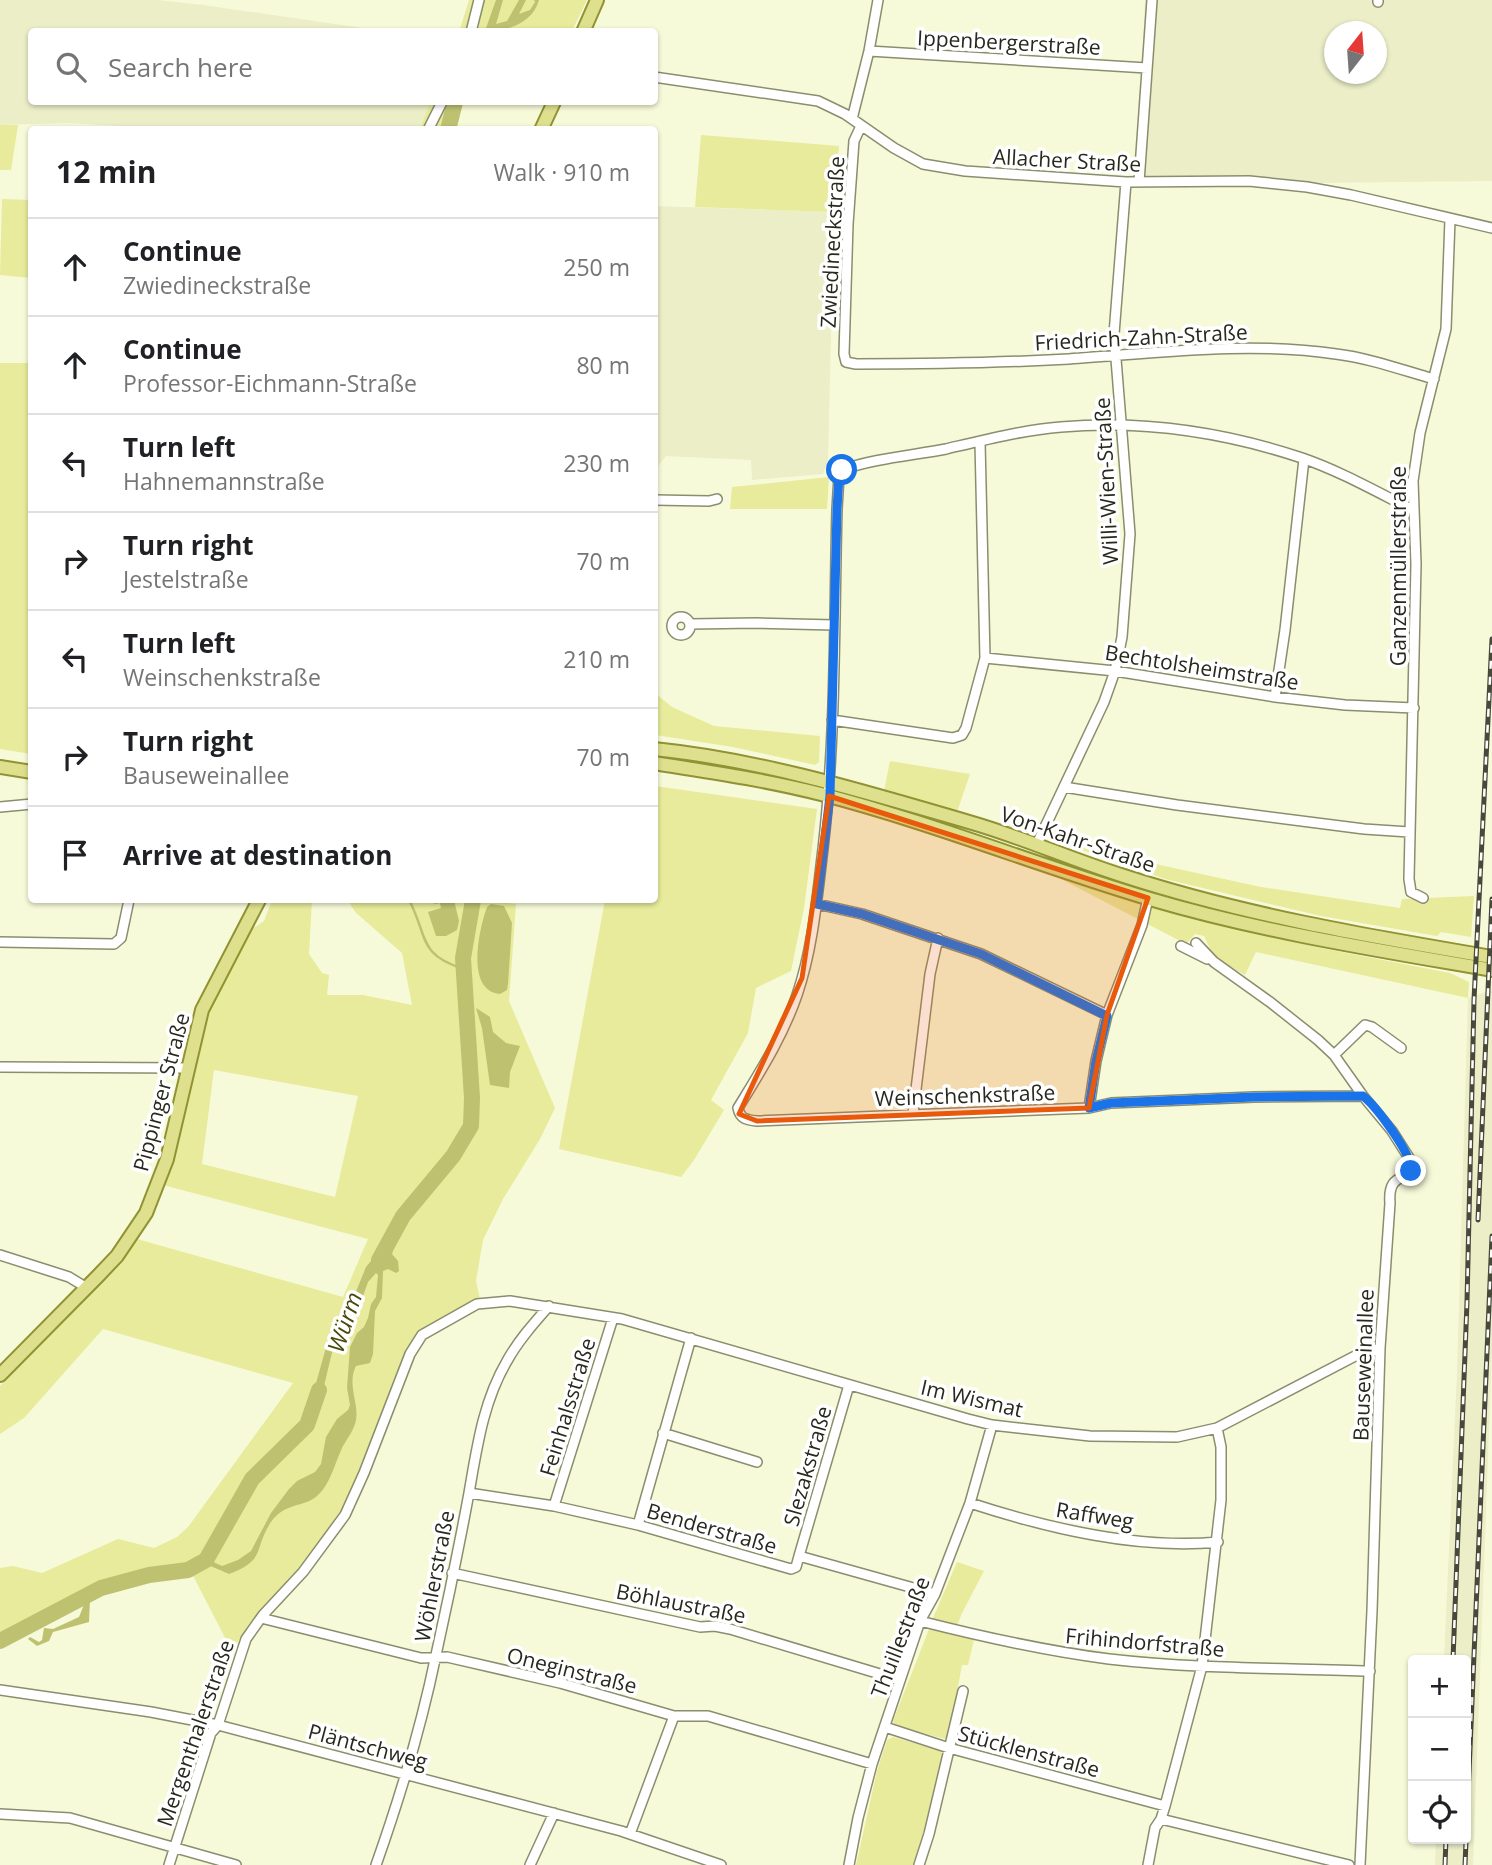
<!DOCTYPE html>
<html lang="en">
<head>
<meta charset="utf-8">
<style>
  body { margin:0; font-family:"Open Sans",sans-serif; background:#f6f6f6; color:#202124 }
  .controls { position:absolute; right:21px; bottom:21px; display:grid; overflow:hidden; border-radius:7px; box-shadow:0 2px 5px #0004 }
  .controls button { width:63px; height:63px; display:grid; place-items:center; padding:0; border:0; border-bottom:2px solid #e0e0e0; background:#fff; color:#202124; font:35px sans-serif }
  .compass { position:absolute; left:1324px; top:21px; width:63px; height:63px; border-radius:50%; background:#fff; box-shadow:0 2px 5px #0004; rotate:17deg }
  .stop { position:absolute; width:21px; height:21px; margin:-16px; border:5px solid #1a73e8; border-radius:50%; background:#fff }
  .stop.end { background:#1a73e8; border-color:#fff; box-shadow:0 2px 7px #0008 }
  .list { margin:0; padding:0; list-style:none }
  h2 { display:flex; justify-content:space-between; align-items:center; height:91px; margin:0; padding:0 28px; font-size:30px }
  h2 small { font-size:23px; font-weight:400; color:#757577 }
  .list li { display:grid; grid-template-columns:46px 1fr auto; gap:21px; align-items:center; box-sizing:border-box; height:98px; padding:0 28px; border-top:2px solid #e0e0e0 }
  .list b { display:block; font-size:26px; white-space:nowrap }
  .list p { margin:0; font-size:23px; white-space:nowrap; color:#757577 }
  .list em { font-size:23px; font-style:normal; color:#757577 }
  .icon { flex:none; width:38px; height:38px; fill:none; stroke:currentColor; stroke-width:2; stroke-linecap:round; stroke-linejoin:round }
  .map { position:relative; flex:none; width:1492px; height:1865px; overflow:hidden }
  .search { position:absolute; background:#fff; box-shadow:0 2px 5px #0004; left:28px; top:28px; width:630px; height:77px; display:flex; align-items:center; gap:18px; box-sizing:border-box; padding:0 24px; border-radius:7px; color:#757577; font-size:26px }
  .panel { position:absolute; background:#fff; box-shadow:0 2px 5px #0004; left:28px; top:126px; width:630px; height:777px; border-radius:7px }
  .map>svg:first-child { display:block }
  .built { fill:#ebeec7; fill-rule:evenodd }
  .green { fill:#e7eb9b; fill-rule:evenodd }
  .water { fill:#bdc170 }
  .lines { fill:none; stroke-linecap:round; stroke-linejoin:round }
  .stream { stroke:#bdc170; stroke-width:2.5 }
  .river { stroke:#bdc170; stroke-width:16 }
  .minor-casing { stroke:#8b8d6f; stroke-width:12 }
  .major-casing { stroke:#909234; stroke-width:16 }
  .minor { stroke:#fff; stroke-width:9 }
  .major { stroke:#dee08d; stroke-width:12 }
  .rail-casing { stroke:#48493a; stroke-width:5 }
  .rail { stroke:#fff; stroke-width:2.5; stroke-dasharray:8; stroke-linecap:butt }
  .route { stroke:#1a73e8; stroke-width:9 }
  .marked { fill:#e8590c; fill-opacity:0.2; stroke:#e8590c; stroke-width:5; stroke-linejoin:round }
  .labels { text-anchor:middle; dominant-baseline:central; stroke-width:7; stroke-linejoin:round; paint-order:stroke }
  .street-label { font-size:21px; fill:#28291d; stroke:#fff }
  .water-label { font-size:23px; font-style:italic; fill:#484a0a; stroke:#fff }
</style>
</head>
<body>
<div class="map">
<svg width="1492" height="1865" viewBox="0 0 1492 1865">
  <rect width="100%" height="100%" fill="#f7fad9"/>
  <path class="built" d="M0,0H157L203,5L383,31L32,32V102H430L419,129L183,130L69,123L0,125Z
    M1145,0H1492V181L1136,185ZM1334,32H1376V74H1334Z
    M655,206L834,212L828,460L823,474L752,480L751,460L666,456L655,470Z
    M1492,990V1350L1473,1865H1435L1436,1839H1466V1660H1444L1457,1372L1468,998Z"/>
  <path class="green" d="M469,0H587L572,31L459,32Z
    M430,102H464L454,129L419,130Z
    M0,125H18L11,170H0Z
    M701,135L839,146L834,212L695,207Z
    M2,199L31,200V278L0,275Z
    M0,363H31V754L0,749Z
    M829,477L827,509H730L732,487Z
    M655,693L672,707L714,726L820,736L819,762L815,765L733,747L655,735Z
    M890,761L970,774L957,812L884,791Z
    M655,786L817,809L804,908L791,971L756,988L748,1033L711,1100L724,1110L694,1160L681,1177L559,1149L605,900H654Z
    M1055,828L1160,865L1261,887L1400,908L1402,899L1474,896L1471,937L1441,932L1437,936L1321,916L1165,879L1051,839Z
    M1059,878L1197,919L1326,949L1450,973L1469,982L1468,998L1256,952L1245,975L1214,957L1204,936L1195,934L1186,944Z
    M272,900H312L309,954L322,973L329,975L327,995H363L412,1005L402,953L355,912L348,900H480L516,904L509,1001L555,1108L540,1139L503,1199L483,1240L476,1281L480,1299C451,1312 425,1326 406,1352L340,1518L310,1558L249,1624L232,1651L190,1570L153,1575L99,1589L0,1642V1568L13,1566L42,1573L118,1539L154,1548L177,1537L188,1527L293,1383L103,1329L24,1418L0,1434V1386C45,1336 93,1290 137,1239L343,1297L368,1239L163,1185L202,1023L249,931L264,921ZM214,1070L358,1096L335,1197L202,1164Z
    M957,1562L984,1571L962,1613L957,1626L934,1621L933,1618Z
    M929,1629L974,1640L968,1665H962L949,1735L945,1739L896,1726L893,1721Z
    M893,1737L941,1751L943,1754L915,1865H856L877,1771L887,1740Z"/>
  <path class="water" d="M496,0H503L496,24L507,21L519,0H526L519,14L530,10L535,2L534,0H539C533,23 506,32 485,31Z
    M430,900H454L459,921L457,930L446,936H436L428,912L441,908L440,903L435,904Z
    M491,904L504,906L512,923L508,984L507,990L500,994C465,991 479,929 487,907Z
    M476,1008L490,1017L493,1032L506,1043L520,1046L510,1072L509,1088L490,1085L482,1028Z
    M385,1238L395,1244L392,1254L398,1261L399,1271L396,1273L388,1269L383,1271L382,1298L375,1311L373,1354L370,1363L356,1366C346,1385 361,1406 355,1424C352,1433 346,1440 342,1448C335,1463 330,1485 317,1496C303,1508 285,1502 271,1522C253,1549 267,1560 229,1574L206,1564L209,1560L222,1566L238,1560L251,1551L271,1513L289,1489L297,1481L315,1472L321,1464L326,1437L337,1419L348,1410L350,1405L347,1388L350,1347L357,1333L364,1327L368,1318L371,1304L376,1297L378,1275L376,1273L368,1282L363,1296L335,1340L318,1411L309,1408L329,1337L355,1294L366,1267L376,1255Z
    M90,1599L89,1622L53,1632L49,1641L37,1646L28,1639L30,1637L39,1642L42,1640L44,1628L53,1629L79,1617L85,1602Z"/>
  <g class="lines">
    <path class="stream" d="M409,900C428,935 417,955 464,969"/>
    <path class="river" d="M448,130L455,102
      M379,1260L403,1216L453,1156L471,1126L472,1098L463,958L473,900
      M0,1641L101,1588L149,1575L188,1570L206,1560L252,1479L307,1425L319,1390"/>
    <g class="minor-casing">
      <path id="minor" d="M1378,2V0
        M471,32L479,0
        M869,51L1147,68
        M654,77L818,101L845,114L894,148L923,164L965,171L1126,182L1249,181L1307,187L1351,195L1492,228
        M852,119L869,51L878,0
        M861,126L854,141L848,224L844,354L846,362L856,364C927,364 998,363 1069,359C1158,353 1248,341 1336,354C1369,358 1402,370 1434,379
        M428,130L442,102
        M1139,182L1152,0
        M654,500L709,501L717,499
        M672 626a9 9 0 1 1 18 0a9 9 0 1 1-18 0Z
        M690,624L756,623L834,625
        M985,658L1115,671L1275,697L1345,705L1414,708
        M1275,697L1285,630L1304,459
        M832,720L953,738L962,735L966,728L985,658L980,442
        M1064,787L1177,805L1364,829L1409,832
        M0,807L32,804
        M1036,846L1104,702L1115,671L1122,637L1130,534L1114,334L1126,182
        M1423,898L1411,892L1409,879L1416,564L1413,481L1420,433L1446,329L1450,219
        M817,904L862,914L981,954L1107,1015
        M0,942L114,944L121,938L129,900
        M1196,943L1214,962L1270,1002L1318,1040L1334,1055L1363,1096L1392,1131L1411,1161C1415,1185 1387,1167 1390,1203L1380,1348L1372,1611L1360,1865
        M1181,946L1207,959
        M1334,1055L1365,1025L1372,1027L1401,1048
        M0,1067L187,1068
        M1363,1096L1254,1097L1111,1103L1089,1108L757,1121C747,1120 740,1119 738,1108C760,1072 783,1036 797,995C813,948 817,898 823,849C836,737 834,622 837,509L839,476L842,470C871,459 915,455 946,449C984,440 1023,430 1061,427C1144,420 1224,432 1302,458C1340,471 1377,492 1413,510
        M1089,1108L1096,1061L1107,1015L1142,925L1148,898
        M913,1114L930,974L938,938
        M0,1255L69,1277L87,1288
        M663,1433L757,1462
        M469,1493L554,1506L638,1525L791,1569L796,1567L799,1556L935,1594
        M970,1503C1047,1528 1137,1550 1218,1542
        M554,1506L613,1318
        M638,1525L691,1338
        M799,1556L849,1385
        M452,1573L700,1627L715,1626L730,1629L900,1680
        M261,1618L421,1658L447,1657L560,1683L674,1716H708L872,1764
        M920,1621C983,1637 1045,1651 1109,1659C1195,1669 1283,1668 1370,1671
        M0,1690L151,1712L218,1725L621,1831L721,1865
        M885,1727L949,1748L1165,1806
        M0,1814L70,1818L236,1865
        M1161,1819L1349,1865
        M630,1834L674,1716
        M169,1865L211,1733L218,1725L246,1639L263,1615L303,1572L345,1515L364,1473L410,1354L422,1335L477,1304L510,1301L622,1319L968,1419L992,1425L1090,1436L1177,1437L1217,1428L1357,1355L1380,1348
        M376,1865C399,1800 422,1723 436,1655C448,1601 459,1547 469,1493C477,1447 483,1402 507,1361C518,1341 534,1323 549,1306
        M530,1865L554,1813
        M849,1865L858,1818L872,1764L920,1621L935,1594L970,1503L992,1425
        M919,1865L929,1834L963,1691
        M1148,1865L1155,1828L1161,1819L1165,1806L1202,1666L1221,1500V1447L1217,1428"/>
    </g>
    <g class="major-casing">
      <path id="major" d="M583,32L597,0
        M541,130L554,102
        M654,749C762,760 866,792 969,822C1022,837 1072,860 1124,876C1244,915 1368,936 1492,957
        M654,763C711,772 766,780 821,794C933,823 1039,866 1150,899C1262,932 1377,950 1492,970
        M0,767L32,772
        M0,1375L98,1276L117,1256L146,1213L167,1159L202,1010L259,900"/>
    </g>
    <use href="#minor" class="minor"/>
    <use href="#major" class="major"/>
    <g class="rail-casing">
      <path id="rail" d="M1478,1220L1492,899
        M1453,1660L1467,1302L1474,1000L1492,639
        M1445,1865L1446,1839
        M1465,1865L1492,1236"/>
    </g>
    <use href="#rail" class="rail"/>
  </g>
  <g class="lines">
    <path class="route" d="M842,470L839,476L837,509L830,796L817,904L862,914L981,954L1107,1016L1096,1061L1089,1108L1111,1103L1254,1097L1363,1096C1376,1106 1413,1155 1411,1171"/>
  </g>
  <path class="marked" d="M829,796L1148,898L1107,1015L1089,1108L757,1121L739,1114L802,978Z"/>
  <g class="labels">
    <g class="street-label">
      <text transform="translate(1009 42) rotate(3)">Ippenbergerstraße</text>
      <text transform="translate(1067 160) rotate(3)">Allacher Straße</text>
      <text transform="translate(832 242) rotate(-87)">Zwiedineckstraße</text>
      <text transform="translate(1141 337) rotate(-3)">Friedrich-Zahn-Straße</text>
      <text transform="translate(1106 481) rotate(-93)">Willi-Wien-Straße</text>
      <text transform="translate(1398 566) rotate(-90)">Ganzenmüllerstraße</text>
      <text transform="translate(1202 667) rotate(9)">Bechtolsheimstraße</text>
      <text transform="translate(1078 839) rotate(19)">Von-Kahr-Straße</text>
      <text transform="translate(161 1092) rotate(-75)">Pippinger Straße</text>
      <text transform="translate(965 1095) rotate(-2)">Weinschenkstraße</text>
      <text transform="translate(1363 1365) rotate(-88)">Bauseweinallee</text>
      <text transform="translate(972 1398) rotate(13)">Im Wismat</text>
      <text transform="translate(567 1407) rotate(-73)">Feinhalsstraße</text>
      <text transform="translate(807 1466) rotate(-74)">Slezakstraße</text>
      <text transform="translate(1095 1515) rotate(9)">Raffweg</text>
      <text transform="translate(712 1528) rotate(16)">Benderstraße</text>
      <text transform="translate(434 1576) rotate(-79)">Wöhlerstraße</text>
      <text transform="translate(681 1603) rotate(11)">Böhlaustraße</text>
      <text transform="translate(900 1637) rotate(-69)">Thuillestraße</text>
      <text transform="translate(1145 1642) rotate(5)">Frihindorfstraße</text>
      <text transform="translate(572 1670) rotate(14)">Oneginstraße</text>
      <text transform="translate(195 1733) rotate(-71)">Mergenthalerstraße</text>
      <text transform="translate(368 1746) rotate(15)">Pläntschweg</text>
      <text transform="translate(1029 1751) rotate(15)">Stücklenstraße</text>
    </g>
    <g class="water-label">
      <text transform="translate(344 1322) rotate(-71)">Würm</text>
    </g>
  </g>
</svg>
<div class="controls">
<button>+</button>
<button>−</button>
<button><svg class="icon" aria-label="locate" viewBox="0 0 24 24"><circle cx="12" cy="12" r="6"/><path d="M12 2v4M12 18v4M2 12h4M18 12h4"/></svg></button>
</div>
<svg class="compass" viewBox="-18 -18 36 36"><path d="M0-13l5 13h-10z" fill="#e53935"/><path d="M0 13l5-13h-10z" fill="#757577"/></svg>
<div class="stop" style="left:842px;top:470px"></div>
<div class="stop end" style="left:1411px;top:1171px"></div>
<div class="search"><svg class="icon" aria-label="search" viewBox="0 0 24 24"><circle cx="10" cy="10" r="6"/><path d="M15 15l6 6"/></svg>Search here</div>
<section class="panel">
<h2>12 min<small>Walk · 910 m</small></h2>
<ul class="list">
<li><svg class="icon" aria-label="ahead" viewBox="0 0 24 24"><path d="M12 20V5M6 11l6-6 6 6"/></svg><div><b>Continue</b><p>Zwiedineckstraße</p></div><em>250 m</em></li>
<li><svg class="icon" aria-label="ahead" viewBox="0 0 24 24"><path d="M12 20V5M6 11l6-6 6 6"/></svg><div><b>Continue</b><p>Professor-Eichmann-Straße</p></div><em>80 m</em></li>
<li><svg class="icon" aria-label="left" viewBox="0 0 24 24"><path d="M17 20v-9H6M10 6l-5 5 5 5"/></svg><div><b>Turn left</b><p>Hahnemannstraße</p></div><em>230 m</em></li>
<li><svg class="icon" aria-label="right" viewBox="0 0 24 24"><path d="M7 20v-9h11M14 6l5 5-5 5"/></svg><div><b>Turn right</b><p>Jestelstraße</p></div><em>70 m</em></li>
<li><svg class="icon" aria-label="left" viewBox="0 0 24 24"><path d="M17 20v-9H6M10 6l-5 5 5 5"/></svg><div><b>Turn left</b><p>Weinschenkstraße</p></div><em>210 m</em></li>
<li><svg class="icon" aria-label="right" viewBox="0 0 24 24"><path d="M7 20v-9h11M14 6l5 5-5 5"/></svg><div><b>Turn right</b><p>Bauseweinallee</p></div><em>70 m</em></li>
<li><svg class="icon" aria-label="arrive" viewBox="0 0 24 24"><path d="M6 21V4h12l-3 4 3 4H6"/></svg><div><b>Arrive at destination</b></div></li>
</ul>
</section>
</div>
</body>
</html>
